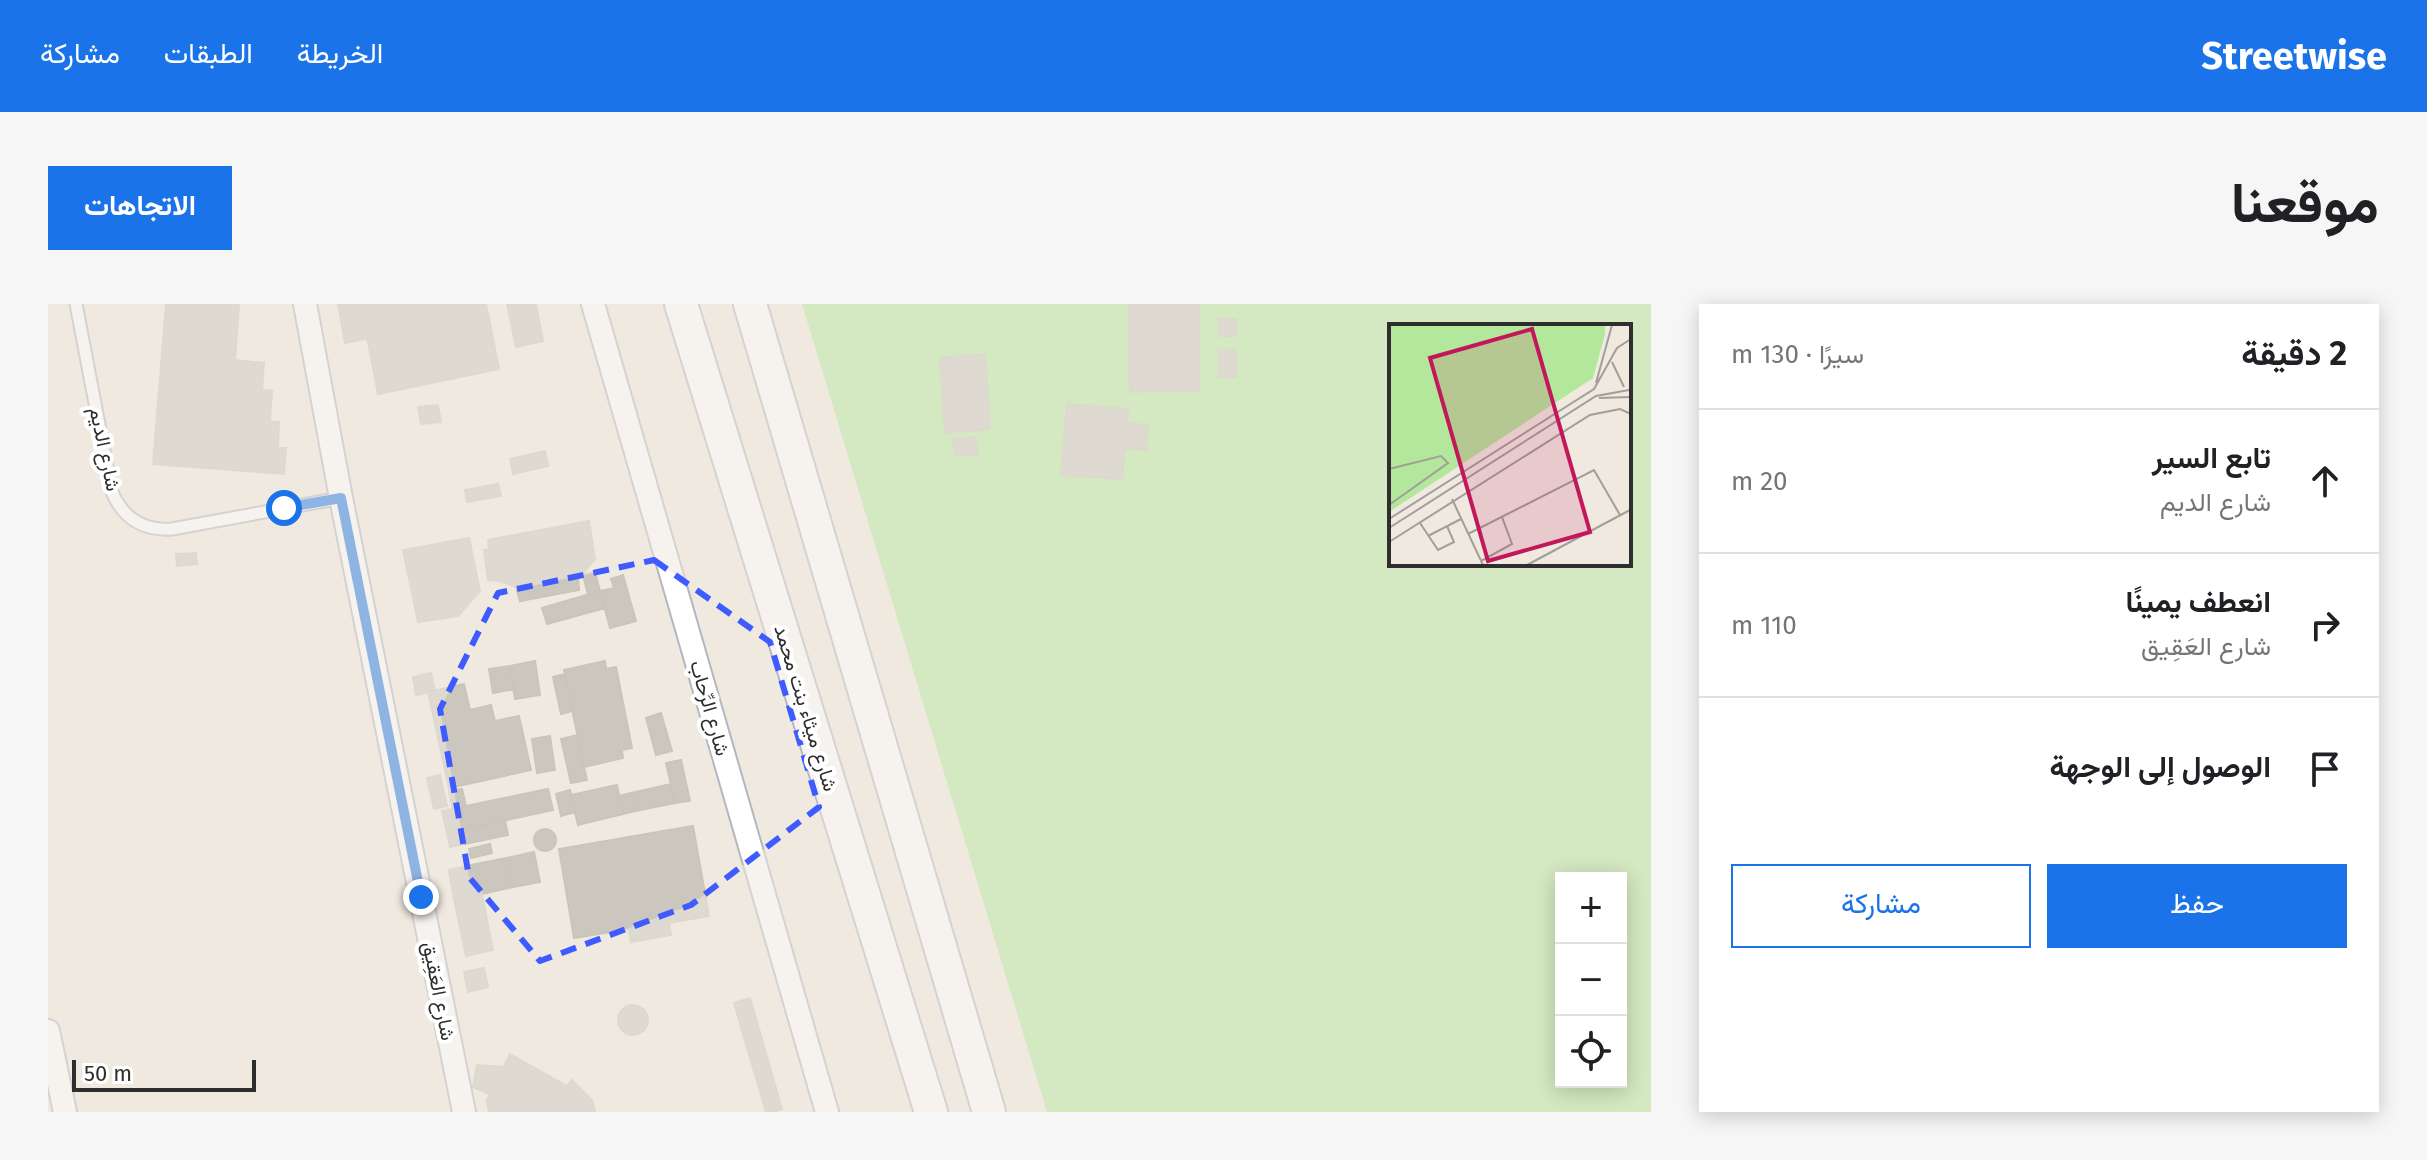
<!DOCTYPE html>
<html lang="ar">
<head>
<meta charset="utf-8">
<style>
  body { margin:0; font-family:"Fira Sans",Vazirmatn,sans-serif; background:#f6f6f6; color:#202124; direction:rtl }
  .controls { position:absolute; right:24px; bottom:24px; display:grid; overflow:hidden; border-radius:0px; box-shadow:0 4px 20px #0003 }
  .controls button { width:72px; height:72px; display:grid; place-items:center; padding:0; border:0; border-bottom:2px solid #e0e0e0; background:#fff; color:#202124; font:40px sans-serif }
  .scale { position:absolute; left:24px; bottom:20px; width:184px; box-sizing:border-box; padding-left:8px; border:4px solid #2e2e2e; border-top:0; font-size:22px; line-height:28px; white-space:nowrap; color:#2e2e2e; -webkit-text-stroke:6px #fff; paint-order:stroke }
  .stop { position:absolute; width:24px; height:24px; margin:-18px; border:6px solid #1a73e8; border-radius:50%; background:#fff }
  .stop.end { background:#1a73e8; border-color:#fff; box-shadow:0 2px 8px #0008 }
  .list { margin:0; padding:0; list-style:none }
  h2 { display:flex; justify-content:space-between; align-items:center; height:104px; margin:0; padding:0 32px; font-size:34px }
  h2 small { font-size:26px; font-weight:400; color:#757577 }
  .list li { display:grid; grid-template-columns:52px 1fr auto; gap:24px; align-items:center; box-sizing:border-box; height:144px; padding:0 32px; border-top:2px solid #e0e0e0 }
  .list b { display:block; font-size:30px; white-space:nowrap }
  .list p { margin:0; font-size:26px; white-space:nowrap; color:#757577 }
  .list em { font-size:26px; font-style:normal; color:#757577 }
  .actions { display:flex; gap:16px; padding:24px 32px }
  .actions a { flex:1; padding:18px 0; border:2px solid #1a73e8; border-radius:0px; text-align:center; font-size:28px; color:#1a73e8 }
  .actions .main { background:#1a73e8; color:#fff }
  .icon { flex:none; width:44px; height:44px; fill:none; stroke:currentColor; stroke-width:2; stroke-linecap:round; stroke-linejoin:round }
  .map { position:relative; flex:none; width:1603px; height:808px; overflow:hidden; direction:ltr; border-radius:0px }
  header { display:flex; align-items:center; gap:48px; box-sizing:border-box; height:112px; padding:0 40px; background:#1a73e8; color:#fff }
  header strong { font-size:38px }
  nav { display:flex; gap:44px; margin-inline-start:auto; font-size:28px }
  .intro { display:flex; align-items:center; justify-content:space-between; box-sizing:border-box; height:192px; padding:0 48px }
  h1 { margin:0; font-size:56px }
  .button { padding:20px 36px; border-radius:0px; background:#1a73e8; color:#fff; font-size:28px; font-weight:700 }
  main { display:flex; gap:48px; padding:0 48px }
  aside { flex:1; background:#fff; border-radius:0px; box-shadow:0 4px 20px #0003 }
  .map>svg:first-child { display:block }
  .green { fill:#b3e79b; fill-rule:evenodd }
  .building { fill:#cbc7be; stroke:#cbc5b9; stroke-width:2 }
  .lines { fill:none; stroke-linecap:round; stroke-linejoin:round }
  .lane-casing { stroke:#b4b6c1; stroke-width:15 }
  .street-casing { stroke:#b4b6c1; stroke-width:26 }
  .secondary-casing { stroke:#b4b6c1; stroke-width:36 }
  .lane { stroke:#fff; stroke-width:11 }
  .street { stroke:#fff; stroke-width:22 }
  .secondary { stroke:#fff; stroke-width:32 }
  .route { stroke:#1a73e8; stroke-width:10 }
  .marked { fill:none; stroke:#3d5bff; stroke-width:6; stroke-dasharray:16 10; stroke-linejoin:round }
  .labels { text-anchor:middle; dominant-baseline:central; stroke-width:8; stroke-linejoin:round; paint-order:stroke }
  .street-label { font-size:20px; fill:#2e2e2e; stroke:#fff }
  .inset-road { fill:none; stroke:#a29e99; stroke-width:2 }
  .view { fill:#c2185b; fill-opacity:0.15; stroke:#c2185b; stroke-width:4 }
  .inset-edge { fill:none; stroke:#2e2e2e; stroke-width:4 }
</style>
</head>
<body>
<header>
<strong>Streetwise</strong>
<nav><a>الخريطة</a><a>الطبقات</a><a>مشاركة</a></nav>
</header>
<div class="intro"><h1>موقعنا</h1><a class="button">الاتجاهات</a></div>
<main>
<aside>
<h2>2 دقيقة<small>سيرًا · 130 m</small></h2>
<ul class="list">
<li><svg class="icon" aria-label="ahead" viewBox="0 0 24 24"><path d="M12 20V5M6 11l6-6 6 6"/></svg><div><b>تابع السير</b><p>شارع الديم</p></div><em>20 m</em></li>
<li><svg class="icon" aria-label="right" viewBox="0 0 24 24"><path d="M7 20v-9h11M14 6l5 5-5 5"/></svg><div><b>انعطف يمينًا</b><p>شارع العَقِيق</p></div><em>110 m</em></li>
<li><svg class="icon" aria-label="arrive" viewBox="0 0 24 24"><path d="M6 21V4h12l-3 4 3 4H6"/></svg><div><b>الوصول إلى الوجهة</b></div></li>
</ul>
<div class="actions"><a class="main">حفظ</a><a>مشاركة</a></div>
</aside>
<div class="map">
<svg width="1603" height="808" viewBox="0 0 1603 808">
  <rect width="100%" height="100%" fill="#efe9e0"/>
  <path class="green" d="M754,0H1603V808H999ZM1343,22H1581V260H1343ZM1513,574H1573V778H1513Z"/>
  <path class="building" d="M118,0H191L187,56L216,59L214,86L224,87L222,118H231L230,144H238L236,170L105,160Z
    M290,0H330L331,2L292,11Z
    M330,0H438L451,65L330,90L314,6L331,2Z
    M459,0H488L495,37L468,43Z
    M1081,0H1115L1116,87L1082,88Z
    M1115,0H1151V87H1116Z
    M314,6L320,34L297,39L292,11Z
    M1171,15H1188V32H1171Z
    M1171,46H1188V73H1171Z
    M937,50L942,125L897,129L892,54Z
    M1019,100L1080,105L1074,175L1013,171Z
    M390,101L393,118L373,120L370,103Z
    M1079,119L1100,121L1098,146L1077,145Z
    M928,133L930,150L907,152L905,135Z
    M497,147L500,162L465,170L462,155Z
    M450,180L453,192L419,198L417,186Z
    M541,217L547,255L530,275L531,286L472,297L468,283L452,277L440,276L436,246L441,245L440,236Z
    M421,234L432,287L410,312L370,318L355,246Z
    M148,249L149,260L129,262L128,250Z
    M547,268L552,287L540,291L535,271Z
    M575,271L588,317L562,324L552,287L566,284L563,275Z
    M552,287L557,304L499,320L494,304Z
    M487,357L492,391L467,395L462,362Z
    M557,357L558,365L568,363L584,444L574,446L575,454L536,463L516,366Z
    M462,362L466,385L445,389L441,365Z
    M383,369L387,387L368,391L365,373Z
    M517,370L524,407L513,410L505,373Z
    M416,380L422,406L443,401L447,417L471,412L483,466L401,484L380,388Z
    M613,409L624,447L608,451L598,414Z
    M530,431L536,463L520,466L513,435Z
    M502,432L507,466L489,469L484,435Z
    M633,456L642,497L627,499L618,459Z
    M536,463L539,476L523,479L520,466Z
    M392,471L399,502L386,505L379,474Z
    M623,480L627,499L587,507L583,489Z
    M569,481L575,510L530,521L523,491Z
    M414,485L418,502L405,505L401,487Z
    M500,485L505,506L399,529L394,507Z
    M522,486L527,508L513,512L508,490Z
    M583,489L587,507L575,510L571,492Z
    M457,517L460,531L402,543L399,529Z
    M645,522L661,612L621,619L623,631L583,638L581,625L526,634L511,545Z
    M486 536a11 11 0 1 1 22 0a11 11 0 1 1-22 0Z
    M442,540L444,549L423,554L421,545Z
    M486,548L492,578L465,583L459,554Z
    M459,554L465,583L434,590L428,560Z
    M428,560L434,590L406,595L401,566Z
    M434,590L445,646L418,652L406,595Z
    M436,664L440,683L420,688L416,668Z
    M702,694L718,749L702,754L686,699Z
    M570 716a15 15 0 1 1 30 0a15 15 0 1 1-30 0Z
    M718,749L734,805L724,808H718L702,754Z
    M462,750L519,782L524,776L544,796L547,808H441L439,796Z
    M429,761L455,763L441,790L425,783Z"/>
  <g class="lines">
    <g class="lane-casing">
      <path id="lane" d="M28,0L64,188C75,214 95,227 124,225L293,194"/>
    </g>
    <g class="street-casing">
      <path id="street" d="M257,0L293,194L416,808
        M545,0L779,808
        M0,727L17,808"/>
    </g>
    <g class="secondary-casing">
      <path id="secondary" d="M633,0L883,808
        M702,0L941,808"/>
    </g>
    <use href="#lane" class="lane"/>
    <use href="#street" class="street"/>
    <use href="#secondary" class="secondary"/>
  </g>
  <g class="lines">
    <path class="route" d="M236,204L293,194L373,593"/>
  </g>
  <path d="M0 0H1603V808H0ZM606,256L722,338L771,503L643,601L492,657L421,573L392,405L450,289Z" fill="#efe9e0" fill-opacity=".55" fill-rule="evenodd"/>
  <path class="marked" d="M606,256L722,338L771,503L643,601L492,657L421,573L392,405L450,289Z"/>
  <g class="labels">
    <g class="street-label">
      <text transform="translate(57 145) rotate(78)">شارع الديم</text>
      <text transform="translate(662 404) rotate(74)">شارع الرِّحاب</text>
      <text transform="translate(758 404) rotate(73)">شارع ميثاء بنت محمد</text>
      <text transform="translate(391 687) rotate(79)">شارع العَقِيق</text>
    </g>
  </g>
  <g transform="translate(1341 20)">
    <rect width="242" height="242" fill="#efe9e0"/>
    <path d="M0,1H216V10L204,54L0,188Z" fill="#b3e79b"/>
    <path class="inset-road" d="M223,38L235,63M207,59L223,1M210,74L242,73M0,145L52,132L59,139L0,181M63,175L94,241M0,195L205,65L228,24L242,15M31,199L49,226L65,218L58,202M0,204L207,72L240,66M79,210L205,146L231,191M39,212L72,195M0,218L201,91L231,85L242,90M92,237L123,220L113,193M138,241L241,186"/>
    <path class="view" d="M143,5L201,208L99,237L41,34Z"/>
    <rect width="242" height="242" class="inset-edge"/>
  </g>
</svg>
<div class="controls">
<button>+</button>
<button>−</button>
<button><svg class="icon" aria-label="locate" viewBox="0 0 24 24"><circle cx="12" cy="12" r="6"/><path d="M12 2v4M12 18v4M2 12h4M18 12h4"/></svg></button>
</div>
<div class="scale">50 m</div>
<div class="stop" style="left:236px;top:204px"></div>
<div class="stop end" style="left:373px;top:593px"></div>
</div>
</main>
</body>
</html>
